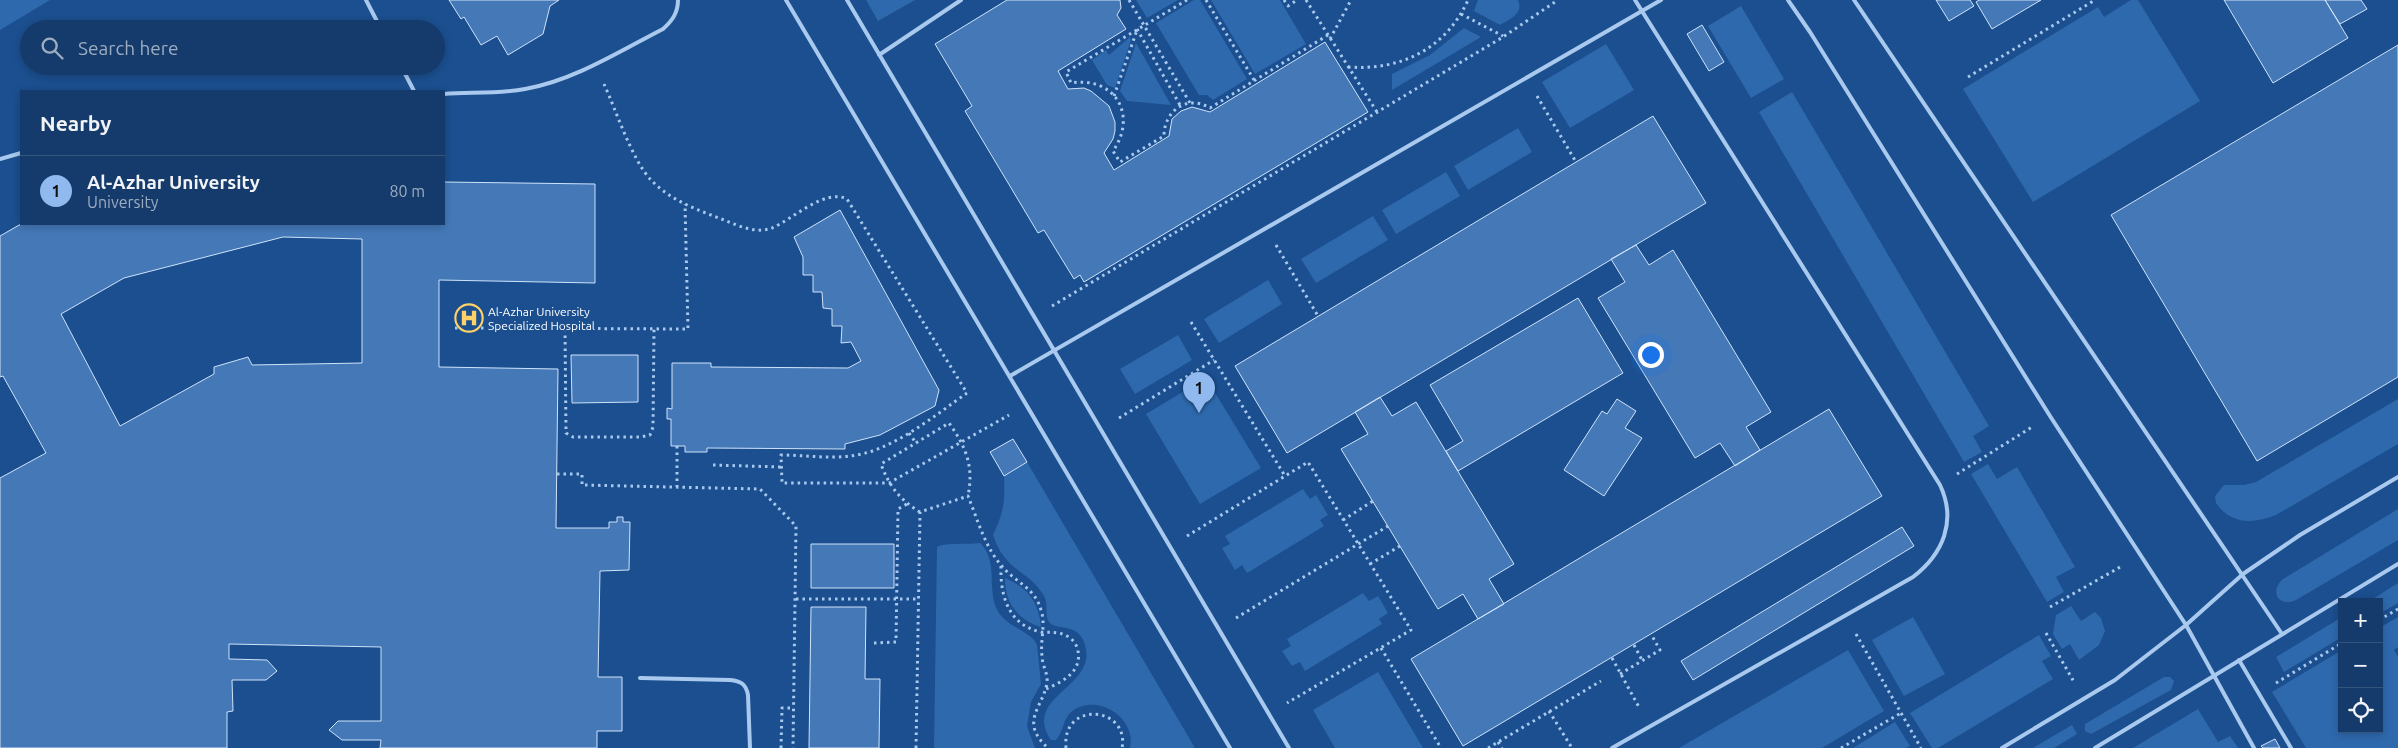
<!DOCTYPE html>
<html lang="en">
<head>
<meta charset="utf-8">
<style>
  body { margin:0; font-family:Ubuntu,sans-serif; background:#214673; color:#f1f3f6 }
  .controls { position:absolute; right:15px; bottom:15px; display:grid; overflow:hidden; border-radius:0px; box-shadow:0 2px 8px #0003 }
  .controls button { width:45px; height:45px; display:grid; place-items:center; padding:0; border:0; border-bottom:1px solid #33557e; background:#143b6b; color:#f1f3f6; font:25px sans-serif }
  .you { position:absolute; left:1650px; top:354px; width:18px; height:18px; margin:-12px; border:4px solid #fff; border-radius:50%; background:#1a73e8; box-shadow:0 0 0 8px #1a73e833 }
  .badge { display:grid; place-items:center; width:32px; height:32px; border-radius:50%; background:#90b9f0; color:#111; font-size:16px; font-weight:700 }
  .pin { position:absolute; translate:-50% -41px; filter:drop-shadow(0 1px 2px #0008) }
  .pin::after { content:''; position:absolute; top:26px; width:18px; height:15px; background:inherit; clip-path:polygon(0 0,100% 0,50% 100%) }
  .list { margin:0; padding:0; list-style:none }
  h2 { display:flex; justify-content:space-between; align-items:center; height:65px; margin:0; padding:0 20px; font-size:21px }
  h2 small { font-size:16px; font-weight:400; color:#9dadc1 }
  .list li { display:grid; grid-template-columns:32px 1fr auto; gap:15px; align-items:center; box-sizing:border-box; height:70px; padding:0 20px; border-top:1px solid #33557e }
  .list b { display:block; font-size:19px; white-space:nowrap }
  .list p { margin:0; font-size:16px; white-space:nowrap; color:#9dadc1 }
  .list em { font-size:16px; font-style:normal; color:#9dadc1 }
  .icon { flex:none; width:28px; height:28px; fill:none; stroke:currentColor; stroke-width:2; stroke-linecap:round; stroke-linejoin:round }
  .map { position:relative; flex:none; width:2398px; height:748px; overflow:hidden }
  .search { position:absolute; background:#143b6b; box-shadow:0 2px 8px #0003; left:20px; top:20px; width:425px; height:55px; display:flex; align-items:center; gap:12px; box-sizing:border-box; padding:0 18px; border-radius:28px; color:#9dadc1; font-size:19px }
  .panel { position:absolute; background:#143b6b; box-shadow:0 2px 8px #0003; left:20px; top:90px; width:425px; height:135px; border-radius:0px }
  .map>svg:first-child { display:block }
  .green { fill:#2e69ad }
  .building { fill:#4478b7; stroke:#cfe3fa; fill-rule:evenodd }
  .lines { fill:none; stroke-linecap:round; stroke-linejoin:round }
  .path { stroke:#a9c9ee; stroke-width:3; stroke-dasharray:2.5 4; stroke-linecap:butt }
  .lane { stroke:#a9c9ee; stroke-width:4 }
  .labels { text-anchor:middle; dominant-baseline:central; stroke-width:4.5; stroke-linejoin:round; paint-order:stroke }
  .poi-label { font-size:12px; fill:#fff; stroke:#1b4f8f; text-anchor:start }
</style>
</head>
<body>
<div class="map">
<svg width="2398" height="748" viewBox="0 0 2398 748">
  <rect width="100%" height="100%" fill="#1b4f8f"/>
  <path class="green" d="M0,0H50L0,30Z
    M866,0H915L878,21Z
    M1136,0H1178L1147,18Z
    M1194,0H1200L1247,79L1213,100L1207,95H1199L1156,23Z
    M1211,0H1280L1306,44L1255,74Z
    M1478,0H1518C1524,14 1510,19 1500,25L1474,11Z
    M2131,0H2138L2200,101L2033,202L1963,89L2098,7L2104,17Z
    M1741,6L1784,79L1751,98L1708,26Z
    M1464,28L1481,37L1392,90V74L1430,55Z
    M1130,37L1131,40L1115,88L1107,85L1092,60L1106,50L1109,55Z
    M1136,43L1171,105L1127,101L1120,91Z
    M1606,44L1634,90L1570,128L1542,82Z
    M1792,92L1989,426L1973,436L1982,452L1964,462L1759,112Z
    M1518,128L1532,152L1468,190L1454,166Z
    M1446,172L1460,196L1396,234L1382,210Z
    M1373,216L1388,240L1316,283L1301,259Z
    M1268,280L1282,304L1219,343L1204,319Z
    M1178,335L1192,360L1135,394L1120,369Z
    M1206,378L1261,468L1200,504L1146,414Z
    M2398,399V444L2276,515C2254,524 2231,525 2216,503L2215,496L2224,485H2244L2256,482Z
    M1027,462L1195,748H1130C1137,717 1095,691 1070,713C1063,720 1063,733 1056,740H1051C1021,696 1098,688 1085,645C1079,622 1056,631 1049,622C1044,615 1049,604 1044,596C1029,570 1005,572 993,535C1004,512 1005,501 1004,476Z
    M1988,464L1997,479L2017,467L2075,567L2056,577L2064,592L2047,602L1971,474Z
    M1303,489L1310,499L1316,495L1328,515L1320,520L1324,526L1247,573L1242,565L1235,570L1222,548L1230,544L1225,536Z
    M2398,509V540L2296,600C2278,608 2269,591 2283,579Z
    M980,543C1000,562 985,591 999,613C1008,627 1032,632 1037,645L1041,684L1031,702L1027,726L1035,748H934L937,547C946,542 967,545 980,543Z
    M1005,578C1027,587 1039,602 1041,627C1017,619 1005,603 1005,578Z
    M2398,583V603L2379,614V602H2368Z
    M1363,593L1369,601L1378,596L1388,613L1379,619L1382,624L1305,671L1300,662L1292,666L1282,651L1291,646L1287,639Z
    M2071,606L2081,621L2095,612L2101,618L2105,631L2099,645L2079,660L2070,644L2062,649L2053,634L2056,615Z
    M1913,617L1945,674L1904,696L1872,640Z
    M2342,617V637L2284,672L2276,657Z
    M2398,617V647L2394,650L2398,657V748H2306L2272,692L2342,650V729H2379V628Z
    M2039,635L2051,656L2042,661L2053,679L1938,748H1932L1910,713Z
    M1848,650L1884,711L1822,748H1679Z
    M1378,672L1423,748H1335L1313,710Z
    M2164,677H2170L2174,681L2171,690L2091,734L2085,731V724Z
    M2198,709L2218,742L2230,736L2238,748H2133Z
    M1895,722L1910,746L1906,748H1853Z
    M2072,725L2077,734L2054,748H2033Z"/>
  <path class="building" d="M449,0H559L550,6L543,34L508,55L497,36L481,45L464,17L461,19Z
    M1007,0H1120L1121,8L1117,15L1126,29L1058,71L1068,89L1084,88L1091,91L1109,106L1115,122V131L1113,139L1104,153L1114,170L1169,136L1172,119L1181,111L1192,107L1210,112L1325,42L1368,112L1084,282L1080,275L1074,279L1044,230L1038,233L965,111L972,106L935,44Z
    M1936,0H1970L1974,6L1949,21Z
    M1979,0H2041L1992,29L1976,2Z
    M2224,0H2325L2348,38L2273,83Z
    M2325,0H2361L2367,9L2340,24Z
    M1702,25L1724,62L1709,71L1687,34Z
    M2398,45V377L2257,461L2111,215Z
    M1653,116L1706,203L1287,453L1235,366Z
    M444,182L595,184V283L439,280V367L558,369L556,528H609V522H617V517H623V522H630L629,570L600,571L598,677H622V731H597V748H380L381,740H342L329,730L338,721H381V647L229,644V659L267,660L277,671L266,680H232L233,711L227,712V748H0V478L46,453L3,376L0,377V236L21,224H444ZM283,237L362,239V363L252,365L248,357L214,367V374L120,426L61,314L124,278Z
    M840,210L939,390L935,406L880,435L845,444V449L707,448V452H685V446H671V419H667V408L672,409V363H711V367L848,368L861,361L851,342L841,343L842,326H832V309L823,308L822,292H813V275H803V257L794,237Z
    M1636,245L1649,265L1673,250L1771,412L1746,427L1760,450L1735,466L1720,443L1695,458L1598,298L1625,282L1611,259Z
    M1578,298L1623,373L1458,471L1446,451L1463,441L1430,385Z
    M571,355H638V402L572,403Z
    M1380,397L1392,416L1416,402L1514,564L1489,579L1504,604L1478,619L1463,594L1438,609L1341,449L1368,434L1355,412Z
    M1617,399L1636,411L1625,428L1642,438L1604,496L1564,470L1602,411L1607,414Z
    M1829,409L1882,496L1463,746L1411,659Z
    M1013,439L1027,462L1004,476L990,452Z
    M1902,527L1914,546L1693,680L1681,661Z
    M811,544H894V588H811Z
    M811,607H866L865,679H880L879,748H809Z
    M2275,739L2280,748H2263L2261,746Z"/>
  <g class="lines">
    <path class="path" d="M1129,0L1190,103
      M1187,0L1066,72L1071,83C1115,76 1138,115 1113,151L1120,162L1164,136C1164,111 1187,94 1210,108L1328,35
      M1206,0L1254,80
      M1284,0L1288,6L1297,0
      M1306,0L1377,112
      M1461,14L1503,36
      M1137,29L1180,105
      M1330,39L1351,0
      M1348,67C1400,71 1446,49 1468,0
      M1968,77L2095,0
      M604,84C616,110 632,160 651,180C671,201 698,210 724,220C739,226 756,234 772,228C793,219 825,188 847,199L967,393C934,416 891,452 850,456C828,459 803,455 781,455L782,483H889L1009,415
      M1114,96L1137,30
      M1537,96L1576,162
      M1276,245L1318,316
      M1052,306L1503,37L1558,0
      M1191,322L1285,476
      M455,328L688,329L685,204
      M565,329L566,433L573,437H641L650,435L653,427L654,329
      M1119,418L1214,360
      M909,433L916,443
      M677,446V487
      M713,465L781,467
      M557,474H582V485L760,489L796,526L793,748
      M1957,474L2032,427
      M920,512C900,500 889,486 881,464L949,423C966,447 974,466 968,496
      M1343,520L1373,501
      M1187,536L1308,462L1411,630L1287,703
      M1370,564L1400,546
      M1001,566C1000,595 1008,625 1041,632C1050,633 1058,631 1067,636C1073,639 1077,645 1078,651C1082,672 1062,682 1046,689
      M796,599H919
      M2050,607L2122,566
      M1236,618L1388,526
      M2379,620L2398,609
      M2046,633L2074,682
      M1856,634L1921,748
      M874,643L896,642L898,509L907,504
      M1634,645L1642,660
      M1381,648L1441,748
      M1612,658L1640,709
      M1620,674L1660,650L1651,634
      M2276,683L2342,643
      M1549,711L1572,748
      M1498,742L1502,748
      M781,748L782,708H794
      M916,748L920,512L968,496C977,518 985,547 1001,565C1014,582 1035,587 1041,610C1046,625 1040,640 1042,656C1042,665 1048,673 1047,682C1044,707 1018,721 1048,748
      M1066,748C1061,700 1130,706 1122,748
      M1488,748L1601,681
      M1841,748L1901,713"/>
    <path class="lane" d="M366,0L381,29
      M786,0L1230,748
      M847,0L1289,748
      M1788,0L1810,32L2050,416L2186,625L2254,748
      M1854,0L2282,634
      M879,55L961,0
      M401,66L414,91
      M444,94C470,92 499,94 525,89C573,81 620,51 663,29C672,21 678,13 678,0
      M0,159L21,153
      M1010,376L1661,0
      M2239,660L2291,748
      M640,678L730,680C741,681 746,684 748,695L750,748
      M1612,748L1913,577C1943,554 1957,521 1940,485L1635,0
      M2002,748L2115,680L2186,625L2243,574L2300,535L2398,477
      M2095,748L2398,564"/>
  </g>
  <defs>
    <g id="hospital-ring" transform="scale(1.4375)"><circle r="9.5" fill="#1b4f8f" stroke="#ffd166" stroke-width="1.5"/><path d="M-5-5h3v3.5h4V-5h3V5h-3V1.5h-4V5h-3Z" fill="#ffd166"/></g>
  </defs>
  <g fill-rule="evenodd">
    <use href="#hospital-ring" x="469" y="318"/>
  </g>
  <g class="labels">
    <g class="poi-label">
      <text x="488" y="311">Al-Azhar University<tspan x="488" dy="14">Specialized Hospital</tspan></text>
    </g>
  </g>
</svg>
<div class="controls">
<button>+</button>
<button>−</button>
<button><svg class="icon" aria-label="locate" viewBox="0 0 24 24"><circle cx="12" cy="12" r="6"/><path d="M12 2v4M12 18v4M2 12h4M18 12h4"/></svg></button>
</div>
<div class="you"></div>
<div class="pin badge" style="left:1199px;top:413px">1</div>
<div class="search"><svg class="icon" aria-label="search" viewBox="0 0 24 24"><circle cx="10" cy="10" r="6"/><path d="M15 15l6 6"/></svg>Search here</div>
<section class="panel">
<h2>Nearby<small></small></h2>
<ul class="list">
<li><span class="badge">1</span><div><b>Al-Azhar University</b><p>University</p></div><em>80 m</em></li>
</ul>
</section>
</div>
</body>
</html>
